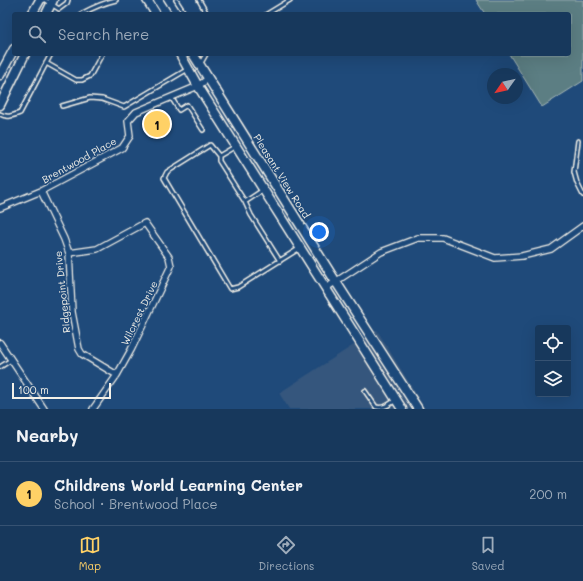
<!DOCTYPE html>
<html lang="en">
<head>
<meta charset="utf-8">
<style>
  body { margin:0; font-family:Mali,sans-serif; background:#203f62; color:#f1f3f6 }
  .controls { position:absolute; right:12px; bottom:12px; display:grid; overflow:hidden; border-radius:4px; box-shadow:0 4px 16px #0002 }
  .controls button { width:36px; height:36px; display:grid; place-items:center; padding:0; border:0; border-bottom:1px solid #365272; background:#17385c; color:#f1f3f6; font:20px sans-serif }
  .compass { position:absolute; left:487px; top:68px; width:36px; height:36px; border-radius:50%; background:#17385c; box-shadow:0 4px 16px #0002; rotate:236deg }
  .scale { position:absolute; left:12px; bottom:10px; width:99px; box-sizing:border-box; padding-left:4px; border:2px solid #f4f1e8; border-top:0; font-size:11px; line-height:14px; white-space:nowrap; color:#f4f1e8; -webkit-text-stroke:3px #1f4a7a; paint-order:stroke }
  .you { position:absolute; left:319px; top:232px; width:14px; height:14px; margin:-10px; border:3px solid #fff; border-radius:50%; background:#1a73e8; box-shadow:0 0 0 6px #1a73e833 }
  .badge { display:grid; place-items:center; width:26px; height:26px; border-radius:50%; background:#ffd166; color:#111; font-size:13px; font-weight:700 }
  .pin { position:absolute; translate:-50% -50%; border:2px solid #fff; box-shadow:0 1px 4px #0006 }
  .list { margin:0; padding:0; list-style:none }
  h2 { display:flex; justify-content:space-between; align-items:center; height:52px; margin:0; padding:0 16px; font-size:17px }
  h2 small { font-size:13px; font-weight:400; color:#9eacbb }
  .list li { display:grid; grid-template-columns:26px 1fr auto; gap:12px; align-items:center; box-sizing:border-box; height:64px; padding:0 16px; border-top:1px solid #365272 }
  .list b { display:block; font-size:15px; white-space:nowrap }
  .list p { margin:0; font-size:13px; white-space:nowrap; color:#9eacbb }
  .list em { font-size:13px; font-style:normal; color:#9eacbb }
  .icon { flex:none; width:22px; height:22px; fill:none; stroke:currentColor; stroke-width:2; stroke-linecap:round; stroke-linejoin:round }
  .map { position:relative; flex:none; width:583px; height:409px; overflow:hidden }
  .search { position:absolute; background:#17385c; box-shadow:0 4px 16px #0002; left:12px; right:12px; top:12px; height:44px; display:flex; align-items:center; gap:10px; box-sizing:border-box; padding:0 14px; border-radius:4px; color:#9eacbb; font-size:15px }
  .sheet { height:116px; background:#17385c }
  nav { display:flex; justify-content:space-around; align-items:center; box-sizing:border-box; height:56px; border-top:1px solid #365272; background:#17385c; font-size:11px; color:#9eacbb }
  nav a { display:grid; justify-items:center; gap:2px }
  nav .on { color:#ffd166 }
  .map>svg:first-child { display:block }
  .built { fill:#34567d }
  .green { fill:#5b7e83; stroke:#a8b8b6 }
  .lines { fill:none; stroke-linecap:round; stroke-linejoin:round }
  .service-casing { stroke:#f4f1e8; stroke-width:6 }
  .minor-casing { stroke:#f4f1e8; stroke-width:8 }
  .secondary-casing { stroke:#f4f1e8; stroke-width:11 }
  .service { stroke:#1f4a7a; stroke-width:3 }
  .minor { stroke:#1f4a7a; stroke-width:5.5 }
  .secondary { stroke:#1f4a7a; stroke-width:8 }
  .labels { text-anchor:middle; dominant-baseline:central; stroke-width:3; stroke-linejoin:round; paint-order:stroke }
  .street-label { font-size:10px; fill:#f4f1e8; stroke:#1f4a7a }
</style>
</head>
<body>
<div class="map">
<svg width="583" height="409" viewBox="0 0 583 409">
  <rect width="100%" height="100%" fill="#1f4a7a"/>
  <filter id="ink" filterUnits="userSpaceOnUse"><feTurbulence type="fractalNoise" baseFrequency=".025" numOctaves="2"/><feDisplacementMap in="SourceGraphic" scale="8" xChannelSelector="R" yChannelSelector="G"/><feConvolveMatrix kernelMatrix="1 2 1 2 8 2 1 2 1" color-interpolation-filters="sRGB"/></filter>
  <g filter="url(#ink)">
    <path class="built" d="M377,330L425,409H289L279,393Z"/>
    <path class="green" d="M476,0H583V81L542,107L509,54H569V14H485Z"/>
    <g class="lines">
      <g class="service-casing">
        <path id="service" d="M45,0L59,9L67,3L68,0
          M176,0L185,14
          M199,0L207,14
          M81,14C92,8 103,3 116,0
          M267,14L290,0
          M46,63L76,80H82L90,76L102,54
          M201,63L206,54
          M171,97L179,110L187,105L203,130
          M62,106L90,98L102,99L124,107L188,69
          M0,114C7,118 12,116 20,113L51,54
          M578,141L574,172L577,183L583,195
          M236,146L219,156L210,145L167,172L164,178L230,289L238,287L300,248
          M219,156V161L245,202L263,190
          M245,202L251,215L280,261
          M0,367L11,360
          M365,391L376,407C384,409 390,404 396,400"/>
      </g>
      <g class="minor-casing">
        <path id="minor" d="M41,191L64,239L69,253L72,312L79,349L82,354L117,375
          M0,208L41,191L122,148L130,136L128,121L136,112L198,86L209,78
          M69,253L97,249L145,223L169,257L171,266L131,350L117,375L93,409
          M326,288L381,252L418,238H443L495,258L522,256L551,249L583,226
          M0,343L44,409"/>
      </g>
      <g class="secondary-casing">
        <path id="secondary" d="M147,0L156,14
          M158,0L167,14
          M32,14L40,0
          M46,14L53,0
          M180,54L198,86L402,409
          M193,54L336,282L418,409
          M0,75L14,49
          M0,105L25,54"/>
      </g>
      <use href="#service" class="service"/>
      <use href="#minor" class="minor"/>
      <use href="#secondary" class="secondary"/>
    </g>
  </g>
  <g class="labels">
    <g class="street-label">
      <text transform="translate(79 160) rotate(-29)">Brentwood Place</text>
      <text transform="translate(282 176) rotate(58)">Pleasant View Road</text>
      <text transform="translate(62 292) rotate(-96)">Ridgepoint Drive</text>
      <text transform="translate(139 313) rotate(-64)">Wilcrest Drive</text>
    </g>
  </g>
</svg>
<div class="controls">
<button><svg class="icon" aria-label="locate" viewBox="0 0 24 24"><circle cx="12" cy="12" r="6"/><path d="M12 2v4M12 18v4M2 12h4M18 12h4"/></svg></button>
<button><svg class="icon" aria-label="layers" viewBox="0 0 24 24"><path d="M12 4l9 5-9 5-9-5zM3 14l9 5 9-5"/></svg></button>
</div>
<svg class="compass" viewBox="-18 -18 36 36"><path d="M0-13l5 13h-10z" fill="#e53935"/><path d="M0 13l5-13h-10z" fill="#9eacbb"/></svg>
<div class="scale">100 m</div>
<div class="you"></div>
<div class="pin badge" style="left:157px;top:124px">1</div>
<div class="search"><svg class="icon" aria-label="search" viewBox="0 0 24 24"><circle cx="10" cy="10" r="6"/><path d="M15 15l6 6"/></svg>Search here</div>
</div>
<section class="sheet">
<h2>Nearby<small></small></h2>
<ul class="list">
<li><span class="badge">1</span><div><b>Childrens World Learning Center</b><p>School · Brentwood Place</p></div><em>200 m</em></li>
</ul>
</section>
<nav>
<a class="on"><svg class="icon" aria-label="map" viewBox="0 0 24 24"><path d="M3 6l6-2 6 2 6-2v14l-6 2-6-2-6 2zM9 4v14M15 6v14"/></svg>Map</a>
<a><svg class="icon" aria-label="directions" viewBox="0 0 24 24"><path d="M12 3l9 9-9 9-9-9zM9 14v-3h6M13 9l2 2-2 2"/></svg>Directions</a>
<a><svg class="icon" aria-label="saved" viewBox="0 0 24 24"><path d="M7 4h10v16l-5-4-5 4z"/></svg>Saved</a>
</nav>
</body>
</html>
